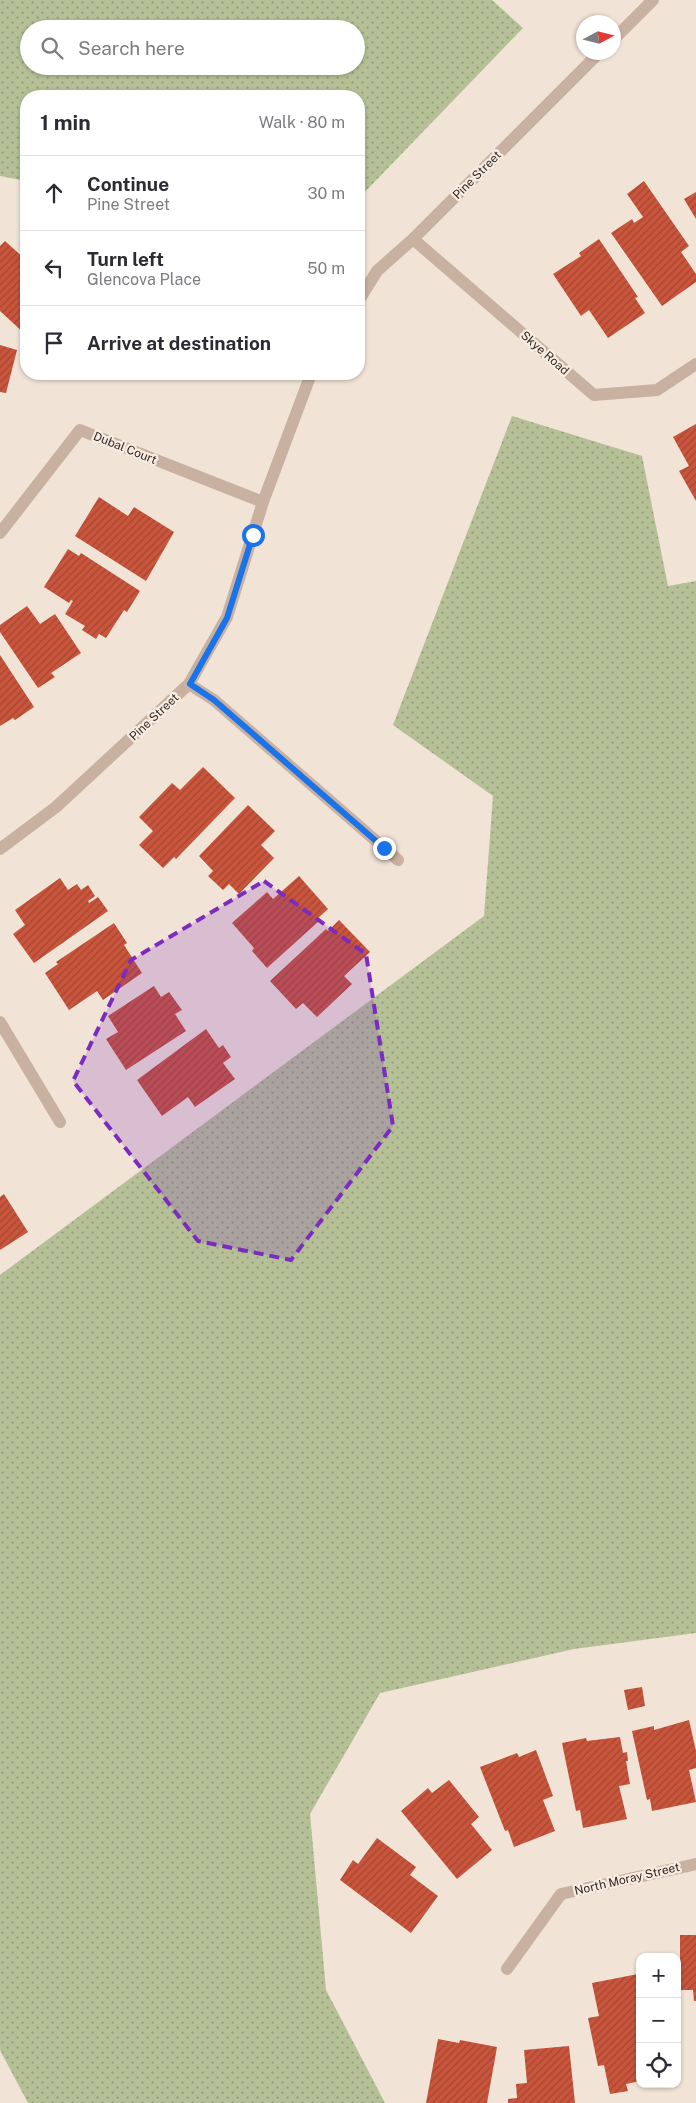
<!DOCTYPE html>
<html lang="en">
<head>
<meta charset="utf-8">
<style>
  body { margin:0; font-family:"Public Sans",sans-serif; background:#f7f7f7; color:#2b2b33 }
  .controls { position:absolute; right:15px; bottom:15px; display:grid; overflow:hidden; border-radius:10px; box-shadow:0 1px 4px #0004 }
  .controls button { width:45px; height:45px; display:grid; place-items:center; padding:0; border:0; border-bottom:1px solid #e1e1e2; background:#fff; color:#2b2b33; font:25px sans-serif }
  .compass { position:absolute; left:576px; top:15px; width:45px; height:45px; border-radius:50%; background:#fff; box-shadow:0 1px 4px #0004; rotate:83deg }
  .stop { position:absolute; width:15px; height:15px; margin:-11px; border:4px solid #1a73e8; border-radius:50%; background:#fff }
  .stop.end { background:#1a73e8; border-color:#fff; box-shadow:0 1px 5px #0008 }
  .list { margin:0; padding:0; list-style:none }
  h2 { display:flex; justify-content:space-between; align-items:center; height:65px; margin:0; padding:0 20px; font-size:21px }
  h2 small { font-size:16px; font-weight:400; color:#7c7c81 }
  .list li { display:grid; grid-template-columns:32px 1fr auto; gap:15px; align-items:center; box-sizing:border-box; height:75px; padding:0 20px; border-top:1px solid #e1e1e2 }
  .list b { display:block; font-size:19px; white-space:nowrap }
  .list p { margin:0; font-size:16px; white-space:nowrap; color:#7c7c81 }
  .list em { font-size:16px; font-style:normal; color:#7c7c81 }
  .icon { flex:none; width:28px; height:28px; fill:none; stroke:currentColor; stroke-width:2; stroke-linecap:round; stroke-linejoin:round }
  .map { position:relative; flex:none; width:696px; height:2103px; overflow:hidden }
  .search { position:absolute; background:#fff; box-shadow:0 1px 4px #0004; left:20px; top:20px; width:345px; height:55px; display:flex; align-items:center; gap:12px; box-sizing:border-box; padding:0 18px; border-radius:28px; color:#7c7c81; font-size:19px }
  .panel { position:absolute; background:#fff; box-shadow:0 1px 4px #0004; left:20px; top:90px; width:345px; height:290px; border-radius:20px }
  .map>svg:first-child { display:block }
  .grass { fill:url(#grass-dots); fill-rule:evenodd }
  .building { fill:url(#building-hatch) }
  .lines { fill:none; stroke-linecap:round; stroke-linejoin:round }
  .street { stroke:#c9b1a2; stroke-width:12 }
  .route { stroke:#1a73e8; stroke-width:6 }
  .marked { fill:#7b2cbf; fill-opacity:0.2; stroke:#7b2cbf; stroke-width:4; stroke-dasharray:10 6; stroke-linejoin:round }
  .labels { text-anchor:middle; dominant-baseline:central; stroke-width:4.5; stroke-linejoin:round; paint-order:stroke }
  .street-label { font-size:12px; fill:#332825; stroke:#f9ede2 }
</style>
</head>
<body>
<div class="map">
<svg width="696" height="2103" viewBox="0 0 696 2103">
  <defs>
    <pattern id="grass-dots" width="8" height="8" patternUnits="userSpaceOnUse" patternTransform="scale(1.25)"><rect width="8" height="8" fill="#b5c096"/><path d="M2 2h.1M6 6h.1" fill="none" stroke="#949c7a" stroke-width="1.8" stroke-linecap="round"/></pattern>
    <pattern id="building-hatch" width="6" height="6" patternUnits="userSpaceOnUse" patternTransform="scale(1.25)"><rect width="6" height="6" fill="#c9553c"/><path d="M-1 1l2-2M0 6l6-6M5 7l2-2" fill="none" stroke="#a44632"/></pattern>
  </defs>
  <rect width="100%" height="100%" fill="#f1e3d6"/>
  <path class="grass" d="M0,0H492L523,28L359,198V96H26V181L0,176ZM29,29H356V66H29Z
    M512,416L642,456L668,586L696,581V1633L574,1649L380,1693L310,1814L326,1990L385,2103H28L0,2050V1275L484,916L493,796L393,725Z"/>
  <path class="building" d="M644,181L689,246L681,252L696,274V282L662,306L611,233L632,219L634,223L643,217L627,194Z
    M696,192V219L684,199Z
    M599,239L638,297L635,298L645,313L608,338L589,310L581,316L553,274L581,256L579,253Z
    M5,241L26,260V335L0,311V246Z
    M0,345L17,350L6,393L0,392Z
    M696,424V501L679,471L689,466L673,437Z
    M99,497L128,516L134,507L174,532L146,581L75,536Z
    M68,549L79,556L81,553L140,591L127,612L124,610L106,638L99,634L96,639L82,630L85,626L65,614L73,601L71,600L69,603L44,587Z
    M27,606L40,624L55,614L81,653L51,673L55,677L38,688L0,632V625Z
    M0,655L34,707L15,720L13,718L0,726Z
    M203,767L235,798L176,859L174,857L163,868L139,845L153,831L139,817L172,783L180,790Z
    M248,805L275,831L261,845L274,858L239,894L229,884L223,890L208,876L213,871L199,856Z
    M299,876L328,909L317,919L319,921L267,968L252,951L254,948L232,923L267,892L273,899Z
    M60,878L68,890L77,884L81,890L88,885L95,896L88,901L89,903L98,897L108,911L34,963L13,934L25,925L15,910Z
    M339,920L370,952L344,976L352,984L317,1017L303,1003L296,1009L270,981L326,929L328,931Z
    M114,923L127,943L124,945L142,973L103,1000L97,991L69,1010L45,973L58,964L56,962Z
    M154,986L161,997L169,992L182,1010L175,1014L186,1031L126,1070L106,1039L118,1032L108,1016Z
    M206,1029L219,1048L223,1045L231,1057L223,1063L235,1079L195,1107L188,1097L162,1116L137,1080Z
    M4,1194L28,1232L0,1250V1197Z
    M642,1687L645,1706L628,1710L624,1690Z
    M689,1720L696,1751V1768L689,1770L696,1802L652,1811L650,1799L647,1800L632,1731L654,1726V1730Z
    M620,1737L623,1753L627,1752L628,1761H626L630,1784L619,1786L627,1819L583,1828L580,1810L576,1811L562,1743L586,1738L587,1741Z
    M536,1750L553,1796L543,1800L555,1831L514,1847L508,1830L505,1831L480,1767L517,1753L519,1757Z
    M449,1780L479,1817L471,1824L492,1850L457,1879L401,1811L428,1788L432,1793Z
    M377,1838L416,1867L410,1875L438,1896L411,1933L340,1880L353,1860L358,1864Z
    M680,1935H696V2001H694L693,1990H680Z
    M638,1974L640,2081L626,2084L628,2091L610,2094L604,2065L598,2066L588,2018L599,2016L592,1983Z
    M438,2039L459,2043L460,2040L497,2047L487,2103H426Z
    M569,2046L575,2103H508V2099L517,2098L516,2084L527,2083L524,2050Z"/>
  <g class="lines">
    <path class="street" d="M614,39L653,0
      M413,239L594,395L657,390L696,364
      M359,300L377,271L413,239L600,52
      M0,533L80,430L263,502
      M189,684L214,700L398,860
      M0,849L56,807L189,684L227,617L263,502L311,374
      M0,1022L60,1122
      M507,1969L561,1894L696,1864"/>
  </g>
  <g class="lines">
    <path class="route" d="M253,535L227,618L190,684L214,700L384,848"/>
  </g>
  <path class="marked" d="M264,881L366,954L393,1126L291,1260L198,1241L73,1081L131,960Z"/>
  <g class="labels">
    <g class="street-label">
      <text transform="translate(477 175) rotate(-45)">Pine Street</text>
      <text transform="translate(545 353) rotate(41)">Skye Road</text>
      <text transform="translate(125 448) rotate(22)">Dubal Court</text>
      <text transform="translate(154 717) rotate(-43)">Pine Street</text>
      <text transform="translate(627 1879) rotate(-13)">North Moray Street</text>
    </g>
  </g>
</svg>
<div class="controls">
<button>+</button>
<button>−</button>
<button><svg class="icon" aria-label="locate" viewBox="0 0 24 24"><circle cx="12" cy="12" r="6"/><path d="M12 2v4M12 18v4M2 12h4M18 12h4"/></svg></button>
</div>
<svg class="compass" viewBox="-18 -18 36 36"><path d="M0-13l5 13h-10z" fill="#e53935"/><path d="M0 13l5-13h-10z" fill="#7c7c81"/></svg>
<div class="stop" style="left:253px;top:535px"></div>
<div class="stop end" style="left:384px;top:848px"></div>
<div class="search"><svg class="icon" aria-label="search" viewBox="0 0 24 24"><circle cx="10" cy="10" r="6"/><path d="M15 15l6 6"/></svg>Search here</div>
<section class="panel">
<h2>1 min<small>Walk · 80 m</small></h2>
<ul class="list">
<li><svg class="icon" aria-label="ahead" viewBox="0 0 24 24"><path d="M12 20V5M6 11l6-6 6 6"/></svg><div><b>Continue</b><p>Pine Street</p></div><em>30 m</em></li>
<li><svg class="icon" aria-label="left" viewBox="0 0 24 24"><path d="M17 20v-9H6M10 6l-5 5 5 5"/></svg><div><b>Turn left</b><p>Glencova Place</p></div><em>50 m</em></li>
<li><svg class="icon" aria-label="arrive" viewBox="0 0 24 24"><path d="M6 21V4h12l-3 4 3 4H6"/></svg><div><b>Arrive at destination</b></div></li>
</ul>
</section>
</div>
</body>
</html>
